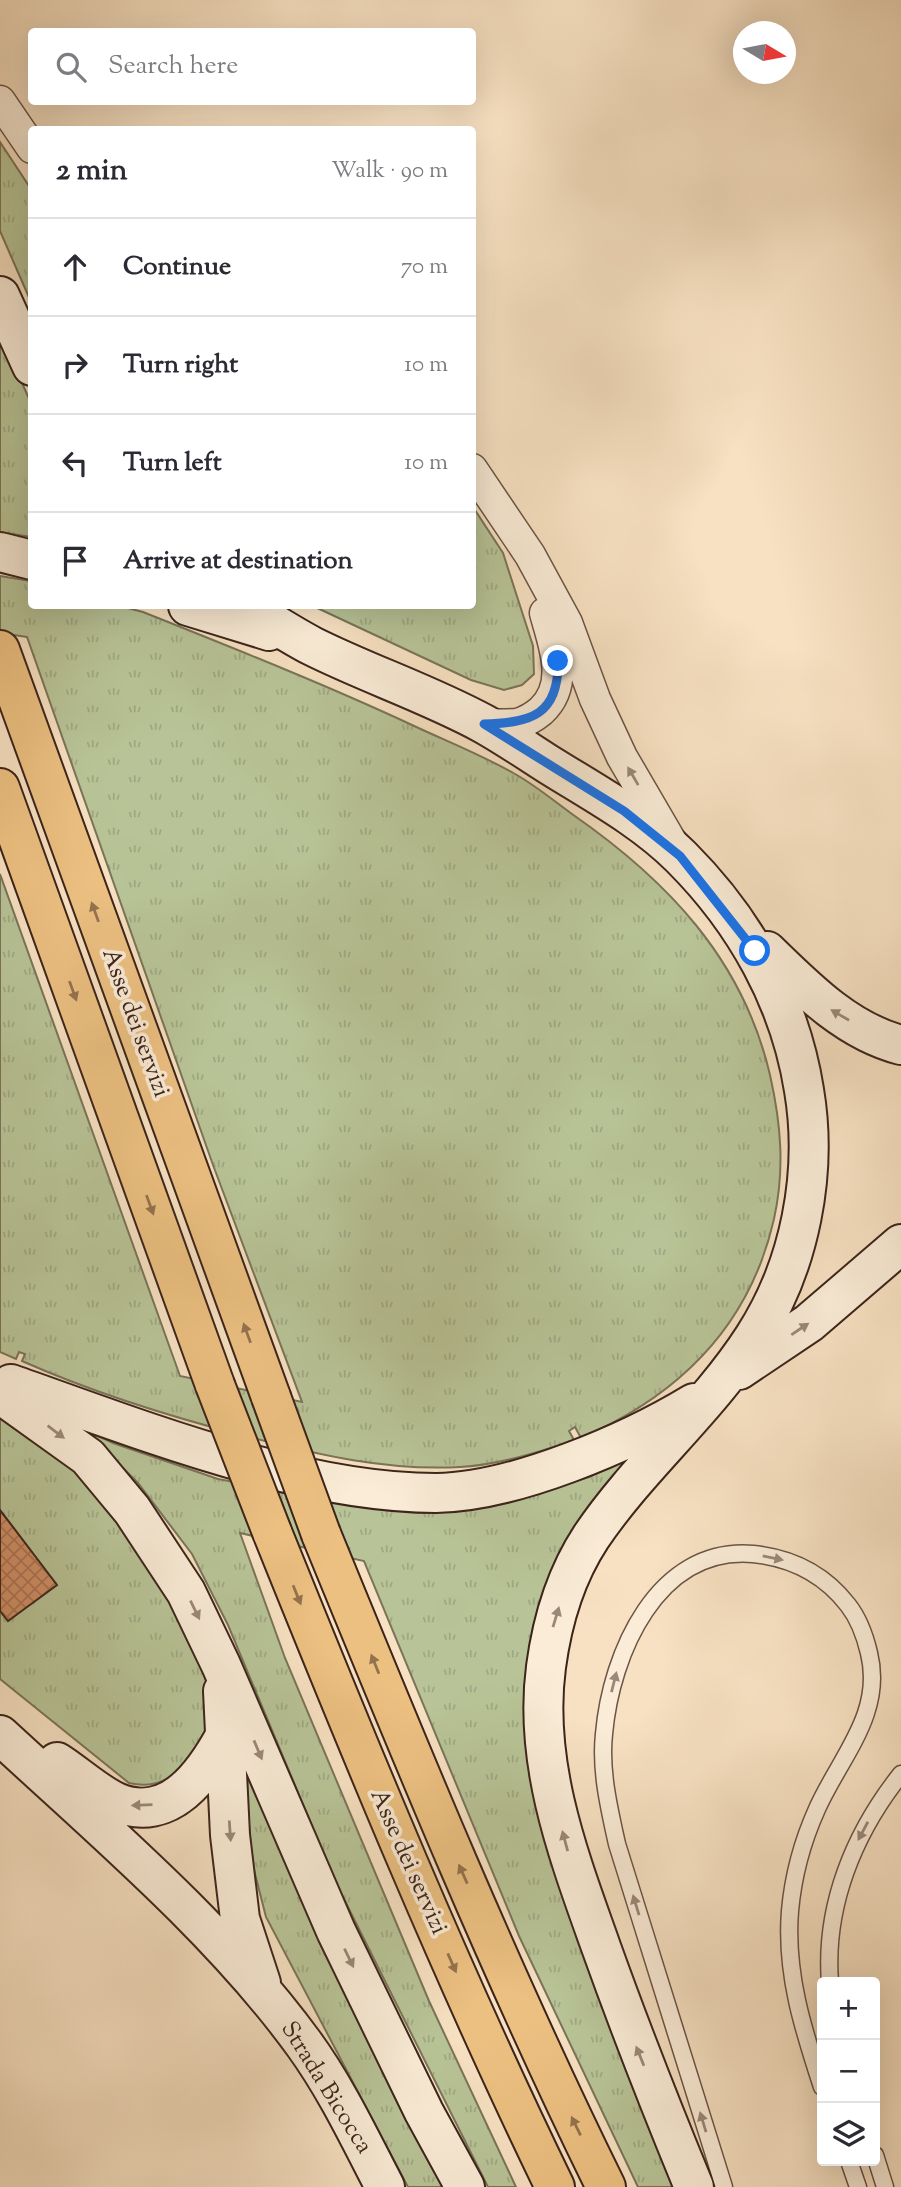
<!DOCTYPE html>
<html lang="en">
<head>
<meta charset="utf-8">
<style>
  body { margin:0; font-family:"Sorts Mill Goudy",serif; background:#f7f7f7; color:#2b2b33 }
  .controls { position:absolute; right:21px; bottom:21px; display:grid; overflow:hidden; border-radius:7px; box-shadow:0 7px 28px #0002 }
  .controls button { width:63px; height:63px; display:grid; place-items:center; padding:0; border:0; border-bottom:2px solid #e1e1e2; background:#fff; color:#2b2b33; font:35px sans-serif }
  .compass { position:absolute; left:733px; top:21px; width:63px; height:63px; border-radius:50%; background:#fff; box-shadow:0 7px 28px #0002; rotate:100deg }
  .stop { position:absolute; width:21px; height:21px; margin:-16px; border:5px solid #1a73e8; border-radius:50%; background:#fff }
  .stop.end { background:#1a73e8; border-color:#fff; box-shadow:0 2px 7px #0008 }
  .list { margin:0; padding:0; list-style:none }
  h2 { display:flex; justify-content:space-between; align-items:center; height:91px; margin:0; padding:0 28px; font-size:30px }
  h2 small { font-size:23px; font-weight:400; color:#7c7c81 }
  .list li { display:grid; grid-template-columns:46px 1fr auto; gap:21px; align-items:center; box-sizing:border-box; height:98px; padding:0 28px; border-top:2px solid #e1e1e2 }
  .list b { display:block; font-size:26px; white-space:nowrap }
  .list em { font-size:23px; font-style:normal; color:#7c7c81 }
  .icon { flex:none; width:38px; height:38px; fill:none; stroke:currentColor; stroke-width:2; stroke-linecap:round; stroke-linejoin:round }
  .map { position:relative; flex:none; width:901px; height:2187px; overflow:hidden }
  .search { position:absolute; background:#fff; box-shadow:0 7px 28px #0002; left:28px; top:28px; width:448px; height:77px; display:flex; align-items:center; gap:18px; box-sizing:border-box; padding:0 24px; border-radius:7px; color:#7c7c81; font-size:26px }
  .panel { position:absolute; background:#fff; box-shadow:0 7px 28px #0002; left:28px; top:126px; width:448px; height:483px; border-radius:7px }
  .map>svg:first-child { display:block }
  .grass { fill:url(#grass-tufts); stroke:#7a7459; stroke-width:2 }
  .building { fill:url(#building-cross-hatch); stroke:#3c241b; stroke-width:2 }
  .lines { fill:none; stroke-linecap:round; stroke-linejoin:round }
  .service-casing { stroke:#6b5345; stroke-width:19 }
  .minor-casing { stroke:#6b5345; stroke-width:33 }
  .secondary-casing { stroke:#3c241b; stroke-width:42 }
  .primary-casing { stroke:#3c241b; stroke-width:42 }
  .service { stroke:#faecd7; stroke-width:16 }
  .minor { stroke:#faecd7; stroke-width:30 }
  .secondary { stroke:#faecd7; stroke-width:38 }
  .primary { stroke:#ecc081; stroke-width:38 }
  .primary-bridge-casing { stroke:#3c241b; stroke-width:42; stroke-linecap:butt }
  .primary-bridge { stroke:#ecc081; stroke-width:38 }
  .oneway { fill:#9b8879 }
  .oneway2 { fill:#94724e }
  .route { stroke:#1a73e8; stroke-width:9 }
  .labels { text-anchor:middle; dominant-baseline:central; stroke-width:7; stroke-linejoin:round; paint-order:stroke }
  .street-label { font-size:24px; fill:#3c241b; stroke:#faecd7 }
</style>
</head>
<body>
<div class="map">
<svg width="901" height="2187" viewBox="0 0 901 2187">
  <defs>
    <pattern id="grass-tufts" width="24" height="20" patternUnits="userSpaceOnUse" patternTransform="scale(1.75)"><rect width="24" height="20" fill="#b8c497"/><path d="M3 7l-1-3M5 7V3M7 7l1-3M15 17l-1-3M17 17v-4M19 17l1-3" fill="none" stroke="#9fa882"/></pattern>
    <pattern id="building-cross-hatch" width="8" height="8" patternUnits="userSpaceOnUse" patternTransform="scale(1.75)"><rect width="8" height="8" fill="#d29067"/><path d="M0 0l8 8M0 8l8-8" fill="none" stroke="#ac7554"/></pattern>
  </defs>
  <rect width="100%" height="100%" fill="#f7e1c2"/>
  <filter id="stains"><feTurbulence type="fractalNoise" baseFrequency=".00286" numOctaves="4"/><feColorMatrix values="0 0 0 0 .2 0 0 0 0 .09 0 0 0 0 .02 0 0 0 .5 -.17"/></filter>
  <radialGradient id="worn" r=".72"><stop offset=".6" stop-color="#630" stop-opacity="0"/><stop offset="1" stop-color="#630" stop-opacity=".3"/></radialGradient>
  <path class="grass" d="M0,142L31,189V302L0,231Z
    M0,334L31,403V537L0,532Z
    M473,507L503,553L533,646L534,674L522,685L504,690L471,680L313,606H472Z
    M0,576L31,581L32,606H120L143,612C233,648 324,684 412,725C446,741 482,755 515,774C535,785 554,801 572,814C667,880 743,959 770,1075C781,1124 785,1169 774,1219C750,1325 680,1395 581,1438L575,1427L569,1431L574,1440C538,1453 498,1465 460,1467C387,1471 319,1455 249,1437C171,1417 96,1394 22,1361L25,1354L19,1352L16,1359L0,1352V874L180,1376L302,1402L213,1165L27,637L0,633Z
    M0,1418C29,1437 61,1456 86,1481C133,1528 192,1627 209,1691C213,1711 204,1748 190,1761C171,1779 156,1789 129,1783L0,1679V1611L8,1621L56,1584L0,1510Z
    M84,1429L113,1443L218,1479L341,1502L495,1505L589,1477L636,1455L572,1535L542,1825L553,1867L674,2187H638L519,1936L364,1561L240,1533L285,1658L429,2001L516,2187H488L335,1881L228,1625L192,1554L138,1483Z
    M245,1771L392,2085L446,2187H408L266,1917L252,1862Z"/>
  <path class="building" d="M0,1510L57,1585L8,1621L0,1611Z"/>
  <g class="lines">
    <g class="service-casing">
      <path id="service" d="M830,1982C824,1906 854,1833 901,1774
        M875,2155L885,2187
        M849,2161L858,2187
        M724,2187L617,1844C609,1808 600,1770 604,1734C611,1654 657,1546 753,1554C792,1558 824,1574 848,1605C859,1619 865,1636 869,1653C884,1714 840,1757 817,1809C803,1840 793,1877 790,1911C785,1973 803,2029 822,2087"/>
    </g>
    <g class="minor-casing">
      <path id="minor" d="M0,101L32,148
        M472,469L530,555L567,623L595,699L622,757L671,841
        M484,724C494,724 506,725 517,724C525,722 535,716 541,711C570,684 554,646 545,613"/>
    </g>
    <g class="secondary-casing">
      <path id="secondary" d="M0,296L32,366
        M0,552L32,560
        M188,606L269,631
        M244,606C267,619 289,634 312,646C368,674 429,694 484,724C507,737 529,752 551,766C596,794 644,820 681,857C745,921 790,1001 804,1090C818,1173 800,1266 754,1337C707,1410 638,1467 591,1537C566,1575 552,1622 546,1667C533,1764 569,1857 601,1947C630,2028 661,2107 694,2187
        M767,951C806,989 847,1031 901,1045
        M739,1370L809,1323L901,1244
        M11,1384C139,1429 299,1493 436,1493C514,1492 628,1443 694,1403
        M0,1394L88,1457L132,1510L186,1592L221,1665L336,1931L424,2112L465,2187
        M223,1691L230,1835L240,1919L261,1983
        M0,1735C103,1830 222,1931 304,2044C336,2088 360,2139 385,2187
        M57,1762C76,1774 96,1793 116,1802C170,1825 205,1773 226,1734"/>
    </g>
    <g class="primary-casing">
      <path id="primary" d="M0,650L271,1397
        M0,788L215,1385
        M272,1532C361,1753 451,1973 555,2187
        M321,1534C411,1754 501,1974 606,2187"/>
    </g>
    <use href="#service" class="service"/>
    <use href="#minor" class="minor"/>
    <use href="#secondary" class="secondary"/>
    <use href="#primary" class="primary"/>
    <g class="primary-bridge-casing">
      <path id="primary-bridge" d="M215,1385L272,1532
        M271,1397L321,1534"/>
    </g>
    <use href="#primary-bridge" class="primary-bridge"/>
  </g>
  <defs><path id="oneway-solid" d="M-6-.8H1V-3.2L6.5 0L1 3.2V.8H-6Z" transform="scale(1.75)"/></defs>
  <g class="oneway">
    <use href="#oneway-solid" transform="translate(633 776) rotate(-120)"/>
    <use href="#oneway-solid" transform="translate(840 1015) rotate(-150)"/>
    <use href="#oneway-solid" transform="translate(800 1329) rotate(-34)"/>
    <use href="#oneway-solid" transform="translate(56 1432) rotate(37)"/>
    <use href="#oneway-solid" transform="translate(773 1558) rotate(12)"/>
    <use href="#oneway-solid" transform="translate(195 1610) rotate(64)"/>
    <use href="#oneway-solid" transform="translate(556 1617) rotate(-73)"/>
    <use href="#oneway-solid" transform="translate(614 1682) rotate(-76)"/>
    <use href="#oneway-solid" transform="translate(258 1750) rotate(67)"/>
    <use href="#oneway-solid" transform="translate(142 1805) rotate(178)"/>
    <use href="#oneway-solid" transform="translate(230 1831) rotate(86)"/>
    <use href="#oneway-solid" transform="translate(863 1831) rotate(118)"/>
    <use href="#oneway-solid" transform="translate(565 1841) rotate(-105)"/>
    <use href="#oneway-solid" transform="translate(636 1905) rotate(-107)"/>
    <use href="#oneway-solid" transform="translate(349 1958) rotate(64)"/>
    <use href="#oneway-solid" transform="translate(640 2056) rotate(-112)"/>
    <use href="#oneway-solid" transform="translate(703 2122) rotate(-107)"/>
  </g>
  <g class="oneway2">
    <use href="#oneway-solid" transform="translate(95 912) rotate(-110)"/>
    <use href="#oneway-solid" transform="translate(73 991) rotate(70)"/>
    <use href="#oneway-solid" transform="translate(150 1205) rotate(70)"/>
    <use href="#oneway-solid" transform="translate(247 1333) rotate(-110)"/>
    <use href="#oneway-solid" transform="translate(297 1595) rotate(68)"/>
    <use href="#oneway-solid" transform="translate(375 1664) rotate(-112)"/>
    <use href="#oneway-solid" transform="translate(463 1874) rotate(-114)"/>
    <use href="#oneway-solid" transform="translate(452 1963) rotate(66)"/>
    <use href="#oneway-solid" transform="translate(576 2126) rotate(-116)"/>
  </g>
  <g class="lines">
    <path class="route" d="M558,661C559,715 531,723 484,724L624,811L680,856L755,951"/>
  </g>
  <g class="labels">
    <g class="street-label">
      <text transform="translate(135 1023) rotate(70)">Asse dei servizi</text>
      <text transform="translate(408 1862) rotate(66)">Asse dei servizi</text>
      <text transform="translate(326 2088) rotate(58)">Strada Bicocca</text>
    </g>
  </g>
  <rect width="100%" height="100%" filter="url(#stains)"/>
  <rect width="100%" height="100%" fill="url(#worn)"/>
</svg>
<div class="controls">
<button>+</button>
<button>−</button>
<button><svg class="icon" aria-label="layers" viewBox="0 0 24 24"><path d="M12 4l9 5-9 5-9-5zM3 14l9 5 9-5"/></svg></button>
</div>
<svg class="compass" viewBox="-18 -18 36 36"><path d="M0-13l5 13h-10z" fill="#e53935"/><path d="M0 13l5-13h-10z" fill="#7c7c81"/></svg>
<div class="stop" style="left:755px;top:951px"></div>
<div class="stop end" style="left:558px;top:661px"></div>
<div class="search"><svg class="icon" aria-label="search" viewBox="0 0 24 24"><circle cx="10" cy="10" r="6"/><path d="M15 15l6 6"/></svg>Search here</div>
<section class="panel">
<h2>2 min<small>Walk · 90 m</small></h2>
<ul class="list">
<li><svg class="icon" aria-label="ahead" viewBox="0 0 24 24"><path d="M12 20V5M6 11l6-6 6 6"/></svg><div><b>Continue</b></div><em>70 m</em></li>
<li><svg class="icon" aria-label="right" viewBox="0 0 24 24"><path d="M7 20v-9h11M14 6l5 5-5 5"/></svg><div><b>Turn right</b></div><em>10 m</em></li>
<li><svg class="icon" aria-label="left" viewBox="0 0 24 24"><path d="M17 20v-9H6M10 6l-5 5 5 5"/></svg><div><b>Turn left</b></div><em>10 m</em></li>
<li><svg class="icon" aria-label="arrive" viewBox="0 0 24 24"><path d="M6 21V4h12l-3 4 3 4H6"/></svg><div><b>Arrive at destination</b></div></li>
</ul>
</section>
</div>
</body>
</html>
